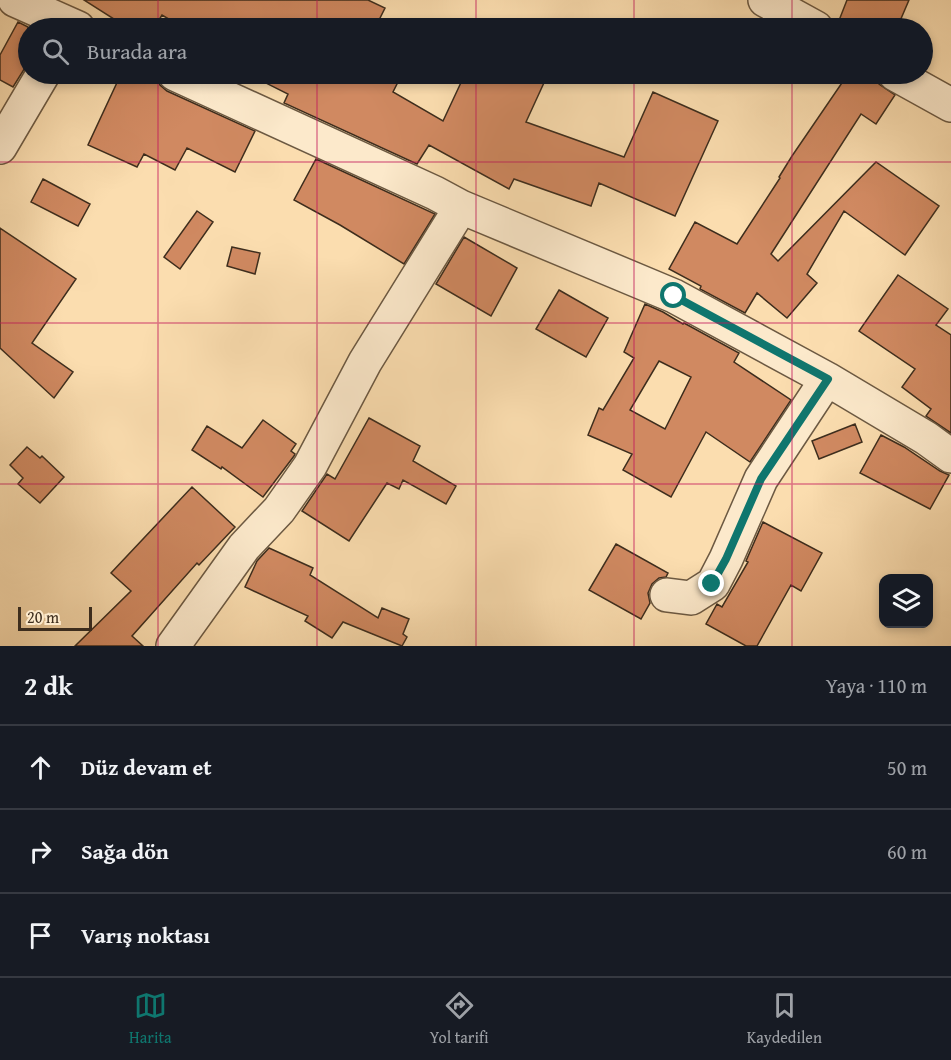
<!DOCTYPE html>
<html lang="tr">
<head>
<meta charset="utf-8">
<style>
  body { margin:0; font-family:"Gentium Book Plus",serif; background:#242831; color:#f1f3f6 }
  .controls { position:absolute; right:18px; bottom:18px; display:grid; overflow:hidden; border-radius:12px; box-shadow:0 3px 9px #0003 }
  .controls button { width:54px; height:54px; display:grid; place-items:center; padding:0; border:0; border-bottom:2px solid #363941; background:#171b24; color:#f1f3f6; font:30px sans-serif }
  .scale { position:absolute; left:18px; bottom:15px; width:74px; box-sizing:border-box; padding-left:6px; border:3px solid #3d2d1d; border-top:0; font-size:16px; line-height:21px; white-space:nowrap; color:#3d2d1d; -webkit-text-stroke:4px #fce9cb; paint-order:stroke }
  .stop { position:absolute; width:18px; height:18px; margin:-14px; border:4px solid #0f766e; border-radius:50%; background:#fff }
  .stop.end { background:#0f766e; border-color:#fff; box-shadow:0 2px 6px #0008 }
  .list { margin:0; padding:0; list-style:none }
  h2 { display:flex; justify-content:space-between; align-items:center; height:78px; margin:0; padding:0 24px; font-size:26px }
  h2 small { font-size:20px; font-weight:400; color:#9ea1a6 }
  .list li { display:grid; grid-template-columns:39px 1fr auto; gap:18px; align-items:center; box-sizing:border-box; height:84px; padding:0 24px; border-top:2px solid #363941 }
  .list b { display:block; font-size:22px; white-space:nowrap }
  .list em { font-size:20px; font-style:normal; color:#9ea1a6 }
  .icon { flex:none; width:33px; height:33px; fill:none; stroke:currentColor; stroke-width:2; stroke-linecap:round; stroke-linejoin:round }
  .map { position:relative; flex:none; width:951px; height:646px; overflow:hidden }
  .search { position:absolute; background:#171b24; box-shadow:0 3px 9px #0003; left:18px; right:18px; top:18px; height:66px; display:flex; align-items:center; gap:15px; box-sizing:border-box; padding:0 21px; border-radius:33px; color:#9ea1a6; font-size:22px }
  .sheet { height:330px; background:#171b24 }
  nav { display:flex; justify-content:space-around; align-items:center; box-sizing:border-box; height:84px; border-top:2px solid #363941; background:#171b24; font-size:16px; color:#9ea1a6 }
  nav a { display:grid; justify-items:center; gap:3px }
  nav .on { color:#0f766e }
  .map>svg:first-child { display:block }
  .building { fill:#d08961; stroke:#3d2d1d; stroke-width:1.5; fill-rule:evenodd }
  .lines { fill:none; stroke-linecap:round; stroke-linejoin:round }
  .minor-casing { stroke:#6c5942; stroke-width:36 }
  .minor { stroke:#fce9cb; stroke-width:33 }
  .route { stroke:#0f766e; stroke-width:8 }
  .grid { fill:none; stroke:#c2185b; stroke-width:1.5; stroke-opacity:0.55 }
</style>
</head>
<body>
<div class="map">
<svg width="951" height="646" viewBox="0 0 951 646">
  <rect width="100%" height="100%" fill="#fbddaf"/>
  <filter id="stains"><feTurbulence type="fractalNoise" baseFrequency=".00333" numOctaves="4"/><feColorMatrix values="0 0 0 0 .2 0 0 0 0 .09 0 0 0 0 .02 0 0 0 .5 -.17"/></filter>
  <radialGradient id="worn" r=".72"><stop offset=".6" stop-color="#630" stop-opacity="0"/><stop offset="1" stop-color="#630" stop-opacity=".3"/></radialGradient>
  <path class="building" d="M84,0H368L385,8L375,28H184L162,15L154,28H128Z
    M847,0H909L897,28H851L838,23Z
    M18,22L28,27V63L13,87L0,80V55Z
    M121,74H150L157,77L160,85L167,91L255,131L235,172L187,148L175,170L144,154L137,167L88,145Z
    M248,74H402L393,92L443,121L465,74H548L526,122L624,157L653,92L718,121L675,216L599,183L591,206L514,179L509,189L429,145L417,164L284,103L288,94Z
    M848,74H876L879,84L895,95L876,124L861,114L771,254L778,261L876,162L939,206L905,255L844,211L807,274L817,283L787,318L757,293L745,313L700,289L701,286L669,269L695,222L737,244L780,178L779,177L792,156Z
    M316,159L435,214L404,264L340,225L294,200Z
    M43,179L90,204L78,226L31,202Z
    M197,211L213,222L180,269L164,257Z
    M0,228L76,279L32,343L73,372L54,398L0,348Z
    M464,237L517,268L491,316L436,284Z
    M232,247L260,253L255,274L227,266Z
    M898,275L948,309L936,325L951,335V433L926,416L931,409L902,387L915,369L859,331Z
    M559,290L608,318L586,357L536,329Z
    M645,304L663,312L683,324L684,323L739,353L734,362L791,400L750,462L706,432L671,497L623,470L632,454L588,435L599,408L603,410L634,358L624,352ZM659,361L691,377L665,429L630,410Z
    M369,418L420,446L413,461L456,486L446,504L403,480L399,489L387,483L349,541L302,511L327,474L335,479Z
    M263,420L296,444L291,451L295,454L294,456L263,497L222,467L221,469L192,450L207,426L242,448Z
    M855,424L862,442L819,459L812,441Z
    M881,435L904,447L940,471L949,475L930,509L860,473Z
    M27,447L40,458L42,456L64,477L40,503L18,484L23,478L10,465Z
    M192,487L235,527L199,565L197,563L132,636L143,646H75L131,591L111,573Z
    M763,522L822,553L801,591L791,585L757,646H746L706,624L717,604L722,607L748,562L746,561Z
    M616,544L668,573L666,577L659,578L652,584L648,593L650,603L641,619L589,590Z
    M269,548L313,568L310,575L378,618L382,608L409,619L403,634L407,637L402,646L343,622L332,638L305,621L308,616L245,587L257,561Z"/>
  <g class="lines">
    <g class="minor-casing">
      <path id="minor" d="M15,0L78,28
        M765,0L816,28
        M175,74L435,193L461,207L674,296L827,379L926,438L951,456
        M895,74L951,105
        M0,147L43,74
        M667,595L691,598L713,584L726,559L761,479L827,379
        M173,646L244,547L279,510L310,466L365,362L461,207"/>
    </g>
    <use href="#minor" class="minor"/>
  </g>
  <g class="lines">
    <path class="route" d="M674,296L828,379L761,479L726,559L712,584"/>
  </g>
  <path class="grid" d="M158,0V28M317,0V28M476,0V28M634,0V28M792,0V28M158,74V646M317,74V646M476,74V646M634,74V646M792,74V646M0,162H951M0,323H951M0,484H951"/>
  <rect width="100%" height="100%" filter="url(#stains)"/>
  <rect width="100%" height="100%" fill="url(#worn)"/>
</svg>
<div class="controls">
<button><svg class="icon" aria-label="layers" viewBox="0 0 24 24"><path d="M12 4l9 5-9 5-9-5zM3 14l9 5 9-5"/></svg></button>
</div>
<div class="scale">20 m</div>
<div class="stop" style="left:674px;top:296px"></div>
<div class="stop end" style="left:712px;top:584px"></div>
<div class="search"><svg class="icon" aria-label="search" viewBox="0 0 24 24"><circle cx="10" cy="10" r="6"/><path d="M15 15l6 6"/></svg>Burada ara</div>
</div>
<section class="sheet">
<h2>2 dk<small>Yaya · 110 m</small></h2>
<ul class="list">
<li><svg class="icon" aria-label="ahead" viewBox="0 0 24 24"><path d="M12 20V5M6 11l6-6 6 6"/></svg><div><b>Düz devam et</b></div><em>50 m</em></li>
<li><svg class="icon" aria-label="right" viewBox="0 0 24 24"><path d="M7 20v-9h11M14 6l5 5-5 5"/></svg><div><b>Sağa dön</b></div><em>60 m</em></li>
<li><svg class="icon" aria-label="arrive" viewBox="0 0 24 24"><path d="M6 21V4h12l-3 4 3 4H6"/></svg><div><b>Varış noktası</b></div></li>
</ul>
</section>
<nav>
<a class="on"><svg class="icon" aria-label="map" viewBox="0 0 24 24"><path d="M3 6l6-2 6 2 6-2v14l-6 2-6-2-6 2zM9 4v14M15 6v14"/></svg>Harita</a>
<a><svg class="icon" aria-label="directions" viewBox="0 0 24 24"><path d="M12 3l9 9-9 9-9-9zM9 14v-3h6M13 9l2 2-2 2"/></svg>Yol tarifi</a>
<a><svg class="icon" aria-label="saved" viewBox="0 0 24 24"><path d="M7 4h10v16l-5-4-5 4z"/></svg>Kaydedilen</a>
</nav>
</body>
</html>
